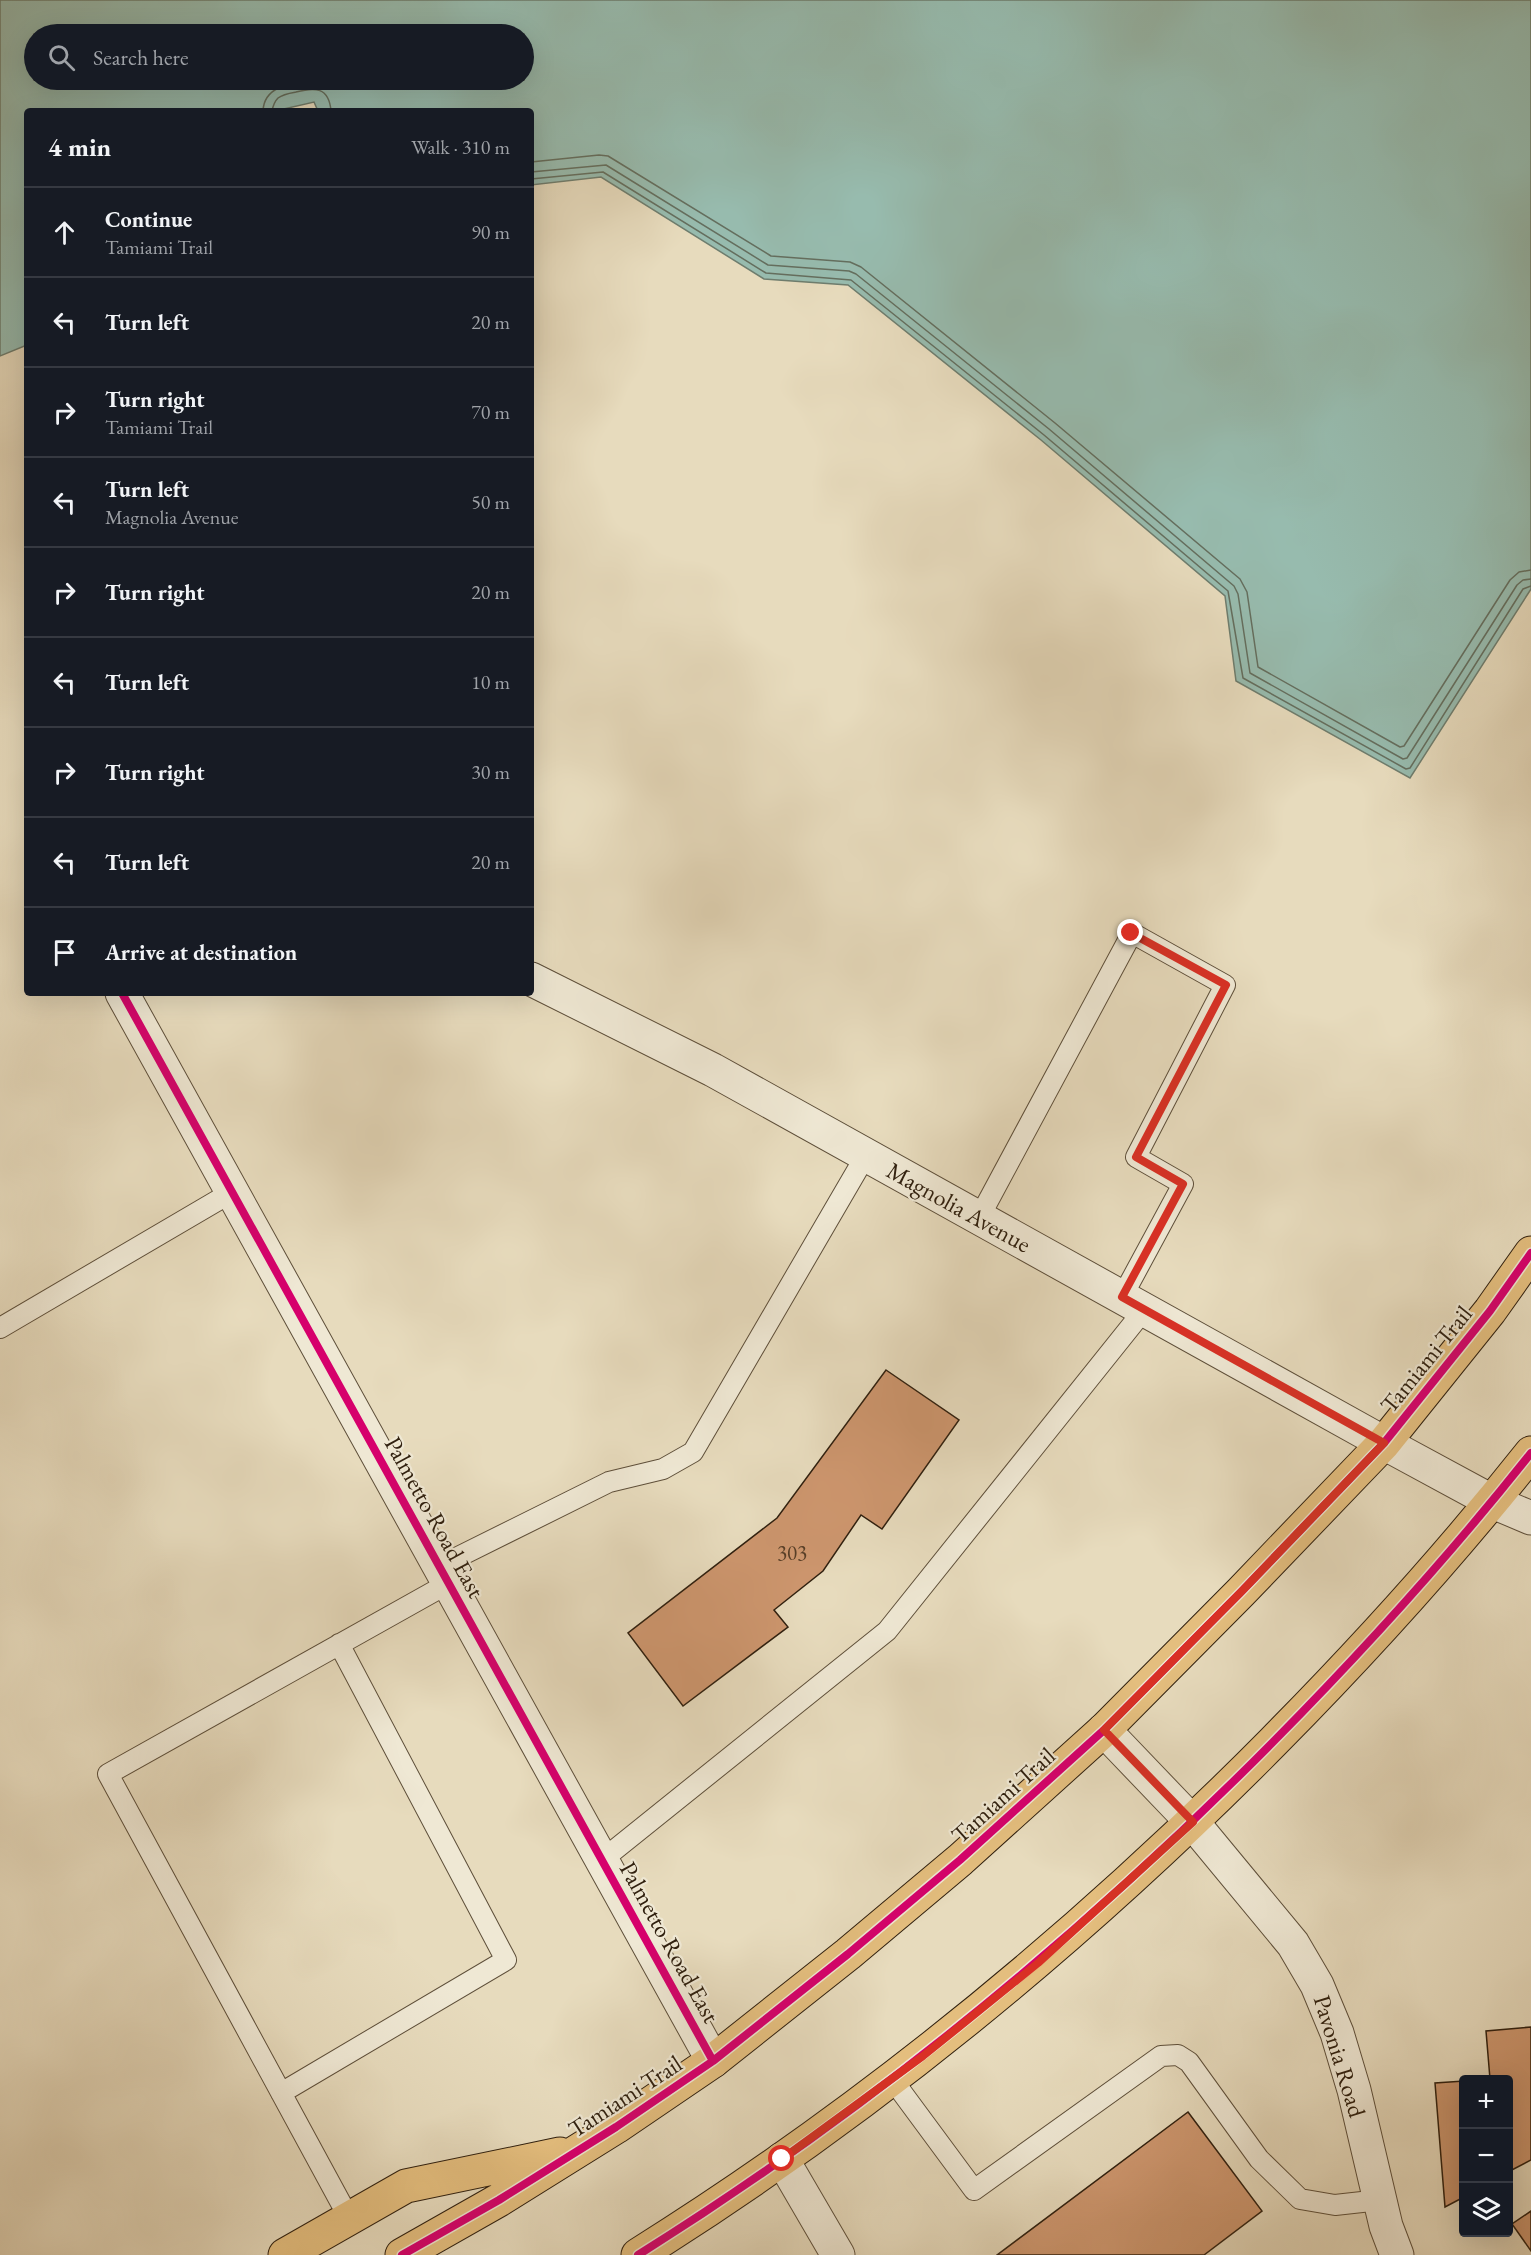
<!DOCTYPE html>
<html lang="en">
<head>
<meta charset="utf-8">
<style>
  body { margin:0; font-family:"EB Garamond",serif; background:#242831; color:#f1f3f6 }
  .controls { position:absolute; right:18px; bottom:18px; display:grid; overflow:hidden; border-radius:6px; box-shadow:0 6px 24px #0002 }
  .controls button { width:54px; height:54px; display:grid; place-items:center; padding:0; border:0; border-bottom:2px solid #363941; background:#171b24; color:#f1f3f6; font:30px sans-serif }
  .stop { position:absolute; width:18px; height:18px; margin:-14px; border:4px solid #d93025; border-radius:50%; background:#fff }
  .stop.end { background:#d93025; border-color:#fff; box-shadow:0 2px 6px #0008 }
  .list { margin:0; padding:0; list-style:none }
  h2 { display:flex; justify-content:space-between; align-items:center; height:78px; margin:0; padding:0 24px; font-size:26px }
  h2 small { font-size:20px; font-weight:400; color:#9ea1a6 }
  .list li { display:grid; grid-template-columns:39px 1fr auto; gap:18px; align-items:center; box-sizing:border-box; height:90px; padding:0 24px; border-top:2px solid #363941 }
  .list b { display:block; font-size:22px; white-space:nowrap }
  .list p { margin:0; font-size:20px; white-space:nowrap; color:#9ea1a6 }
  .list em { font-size:20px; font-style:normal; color:#9ea1a6 }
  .icon { flex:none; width:33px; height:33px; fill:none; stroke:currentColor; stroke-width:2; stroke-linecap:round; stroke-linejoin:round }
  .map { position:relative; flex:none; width:1531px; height:2255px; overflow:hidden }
  .search { position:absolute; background:#171b24; box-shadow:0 6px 24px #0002; left:24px; top:24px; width:510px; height:66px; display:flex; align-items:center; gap:15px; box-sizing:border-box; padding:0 21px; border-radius:33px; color:#9ea1a6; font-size:22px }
  .panel { position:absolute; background:#171b24; box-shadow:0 6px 24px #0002; left:24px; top:108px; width:510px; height:888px; border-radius:6px }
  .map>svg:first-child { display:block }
  .water { fill:#97bbae; stroke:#6e7d6e; stroke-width:1.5; fill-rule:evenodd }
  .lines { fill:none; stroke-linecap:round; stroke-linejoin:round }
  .shore { stroke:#646e5e; stroke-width:1.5 }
  .building { fill:#cd966e; stroke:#30200f; stroke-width:1.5 }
  .service-casing { stroke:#5e4f3a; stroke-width:22 }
  .minor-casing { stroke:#5e4f3a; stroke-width:35 }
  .primary-casing { stroke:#30200f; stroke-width:35 }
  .service { stroke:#efe8d4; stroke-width:20 }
  .minor { stroke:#efe8d4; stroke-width:33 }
  .primary { stroke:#e4be7e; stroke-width:33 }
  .cycleway-casing { stroke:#efe8d4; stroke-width:11 }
  .cycleway { stroke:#d6006c; stroke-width:8 }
  .route { stroke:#d93025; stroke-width:8 }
  .labels { text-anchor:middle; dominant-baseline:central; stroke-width:4.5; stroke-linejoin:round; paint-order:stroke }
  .number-label { font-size:21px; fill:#573e27 }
  .street-label { font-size:24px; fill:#30200f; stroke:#efe8d4 }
</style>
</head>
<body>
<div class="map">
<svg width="1531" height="2255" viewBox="0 0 1531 2255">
  <rect width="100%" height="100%" fill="#e7dbbd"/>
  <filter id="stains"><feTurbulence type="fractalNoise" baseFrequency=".00333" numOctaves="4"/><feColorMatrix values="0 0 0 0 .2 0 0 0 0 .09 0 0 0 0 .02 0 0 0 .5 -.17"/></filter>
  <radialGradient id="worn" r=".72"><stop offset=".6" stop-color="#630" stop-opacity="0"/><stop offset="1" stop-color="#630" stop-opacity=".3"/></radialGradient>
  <path class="water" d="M0,0H1531V589L1410,778L1236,681L1225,596L1041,440L848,285L764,279L601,177L531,185V111H318L314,102L275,111H27V345L0,356ZM34,34H524V80H34Z"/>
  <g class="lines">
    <path class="shore" d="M263,111C264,86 291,83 311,80
      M272,111C273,106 274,102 278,98C283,94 290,93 296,92C315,87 329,87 331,111
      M531,162L599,155L608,156L771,256L850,262L861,267L1055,423L1240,579L1247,592L1258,667L1400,747L1404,746L1510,580L1519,572L1531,570
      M531,172L606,165L768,265L849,271L856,274L1049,429L1234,586L1238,594L1250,673L1403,759L1407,758L1517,585L1523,580L1531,579
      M531,179L603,172L766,273L851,280L1044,435L1228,591L1243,678L1406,769L1410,768L1523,589L1531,586"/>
  </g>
  <path class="building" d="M886,1370L959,1420L882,1529L861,1515L823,1571L774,1610L788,1627L683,1706L628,1633L777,1518Z
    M1531,2027V2160L1508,2172V2080H1485L1490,2079L1486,2031Z
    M1464,2081V2197L1445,2207L1435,2083Z
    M1188,2112L1262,2211L1204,2255H997Z
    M1531,2211V2251L1512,2224Z"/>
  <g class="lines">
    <g class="service-casing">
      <path id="service" d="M979,1218L1132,933L1225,985L1136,1157L1183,1184L1122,1297
        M0,1328L232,1192
        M440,1566L609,1482L663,1469L693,1452L866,1155
        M602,1860L887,1631L1144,1310
        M892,2079L974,2190L1161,2056L1178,2055L1189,2062L1259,2159L1300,2199L1335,2205L1380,2200
        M281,2093L506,1960L339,1644
        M349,2218L108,1774L449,1583"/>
    </g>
    <g class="minor-casing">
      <path id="minor" d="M531,979L713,1070L1384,1443L1493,1502L1531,1518
        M122,993L713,2061
        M1104,1730L1193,1823L1293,1944L1317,1985L1337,2033L1354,2090L1386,2226L1397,2255
        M782,2159L838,2255"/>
    </g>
    <g class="primary-casing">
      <path id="primary" d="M285,2255L406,2186L560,2154
        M402,2255L499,2200L616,2127L713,2061L848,1954L960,1860L1104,1730L1241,1592L1384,1443L1490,1311L1531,1253
        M638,2255C871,2109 1080,1937 1273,1742C1364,1650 1451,1554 1531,1453"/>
    </g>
    <use href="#service" class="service"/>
    <use href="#minor" class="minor"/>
    <use href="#primary" class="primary"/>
    <g class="cycleway-casing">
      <path id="cycleway" d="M122,993L713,2061
        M402,2255L499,2200L616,2127L713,2061L848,1954L960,1860L1104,1730L1241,1592L1384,1443L1490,1311L1531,1253
        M638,2255C871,2109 1080,1937 1273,1742C1364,1650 1451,1554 1531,1453"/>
    </g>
    <use href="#cycleway" class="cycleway"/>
  </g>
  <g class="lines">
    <path class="route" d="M782,2159L923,2056L1038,1963L1193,1822L1104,1730L1241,1592L1384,1443L1122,1297L1183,1184L1136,1157L1226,985L1131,933"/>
  </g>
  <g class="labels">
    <g class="number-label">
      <text x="792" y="1552">303</text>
    </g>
    <g class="street-label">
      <text transform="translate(959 1207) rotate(29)">Magnolia Avenue</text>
      <text transform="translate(1426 1359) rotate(-51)">Tamiami Trail</text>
      <text transform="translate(435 1517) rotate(61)">Palmetto Road East</text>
      <text transform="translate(1003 1795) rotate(-42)">Tamiami Trail</text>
      <text transform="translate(670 1942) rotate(61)">Palmetto Road East</text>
      <text transform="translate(1340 2056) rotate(73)">Pavonia Road</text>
      <text transform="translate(625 2096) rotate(-33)">Tamiami Trail</text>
    </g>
  </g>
  <rect width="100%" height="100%" filter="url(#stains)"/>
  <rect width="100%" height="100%" fill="url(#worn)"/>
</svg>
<div class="controls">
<button>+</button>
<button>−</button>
<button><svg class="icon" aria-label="layers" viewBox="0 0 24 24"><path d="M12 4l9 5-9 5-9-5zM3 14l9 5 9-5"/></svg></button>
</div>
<div class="stop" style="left:782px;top:2159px"></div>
<div class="stop end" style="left:1131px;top:933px"></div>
<div class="search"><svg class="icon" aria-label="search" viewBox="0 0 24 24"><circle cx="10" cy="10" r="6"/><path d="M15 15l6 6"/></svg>Search here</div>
<section class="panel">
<h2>4 min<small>Walk · 310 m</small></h2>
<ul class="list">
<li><svg class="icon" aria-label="ahead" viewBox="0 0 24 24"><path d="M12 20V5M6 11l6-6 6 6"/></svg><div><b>Continue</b><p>Tamiami Trail</p></div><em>90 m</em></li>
<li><svg class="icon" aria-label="left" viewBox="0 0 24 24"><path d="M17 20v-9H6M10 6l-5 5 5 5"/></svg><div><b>Turn left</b></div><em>20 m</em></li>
<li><svg class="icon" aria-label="right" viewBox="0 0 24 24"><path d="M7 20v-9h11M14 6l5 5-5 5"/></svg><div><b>Turn right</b><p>Tamiami Trail</p></div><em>70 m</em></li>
<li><svg class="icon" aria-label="left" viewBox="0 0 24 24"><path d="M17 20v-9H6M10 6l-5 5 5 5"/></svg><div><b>Turn left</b><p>Magnolia Avenue</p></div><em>50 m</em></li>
<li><svg class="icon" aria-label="right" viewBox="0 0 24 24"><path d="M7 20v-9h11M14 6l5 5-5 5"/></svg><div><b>Turn right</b></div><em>20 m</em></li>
<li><svg class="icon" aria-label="left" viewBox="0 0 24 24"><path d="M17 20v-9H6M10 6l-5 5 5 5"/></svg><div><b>Turn left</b></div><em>10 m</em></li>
<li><svg class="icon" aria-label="right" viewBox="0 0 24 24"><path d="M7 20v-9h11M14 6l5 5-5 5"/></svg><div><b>Turn right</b></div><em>30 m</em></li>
<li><svg class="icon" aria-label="left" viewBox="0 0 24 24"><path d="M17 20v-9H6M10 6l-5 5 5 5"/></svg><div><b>Turn left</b></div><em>20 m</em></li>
<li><svg class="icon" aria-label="arrive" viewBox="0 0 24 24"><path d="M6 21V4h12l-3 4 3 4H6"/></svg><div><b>Arrive at destination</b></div></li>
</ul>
</section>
</div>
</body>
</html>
